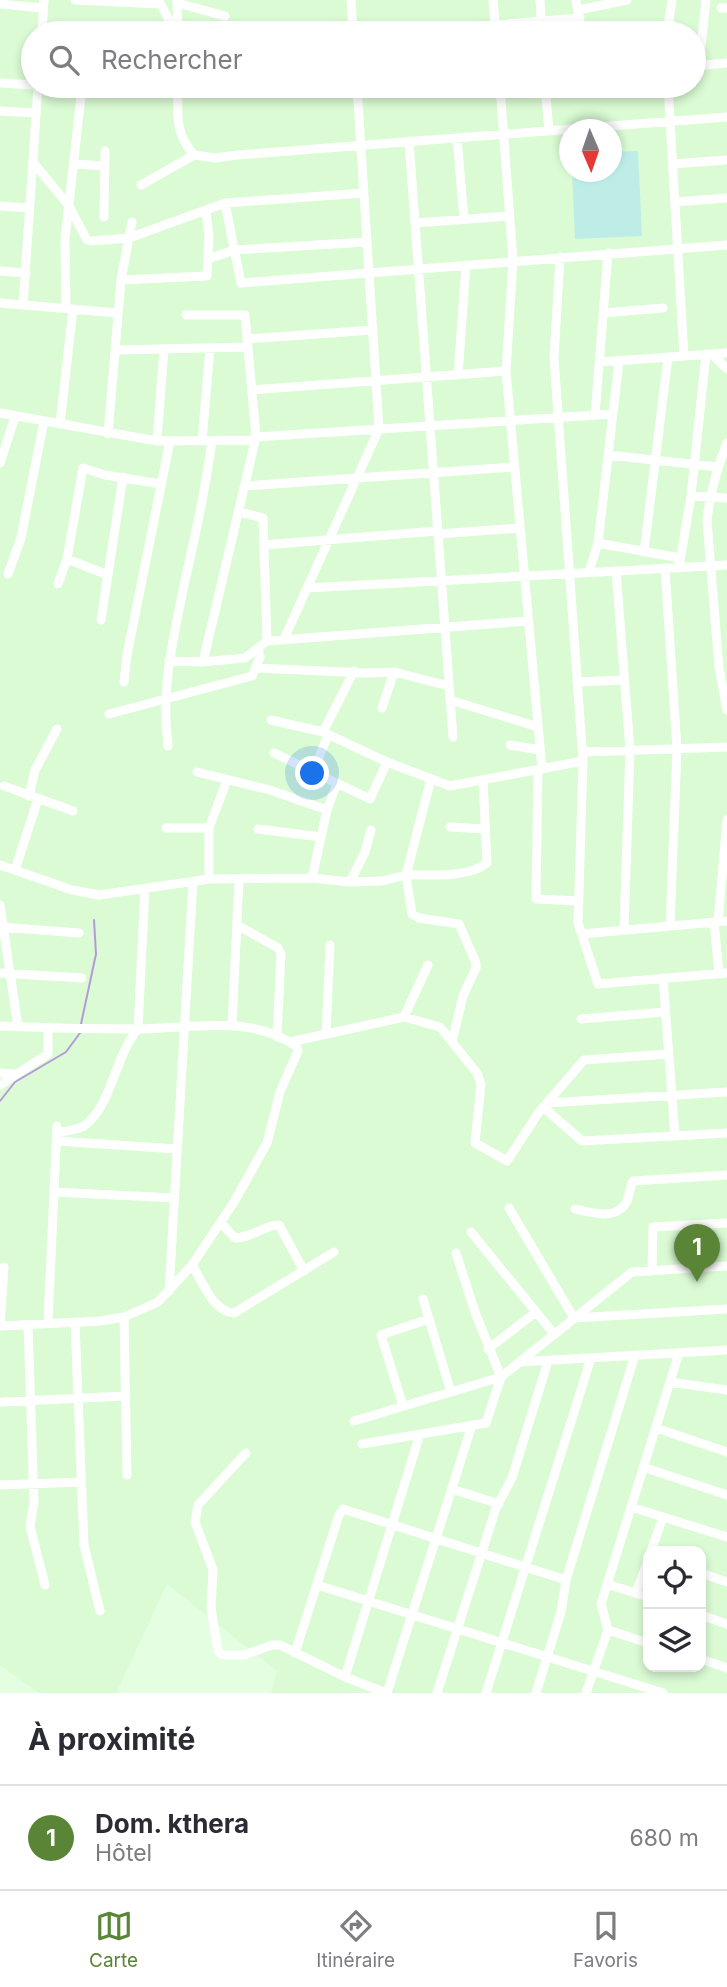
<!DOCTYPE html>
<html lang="fr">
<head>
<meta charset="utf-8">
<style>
  body { margin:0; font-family:Inter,sans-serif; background:#f7f7f7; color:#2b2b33 }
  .controls { position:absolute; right:21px; bottom:21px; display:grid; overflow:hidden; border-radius:14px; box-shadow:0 4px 10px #0003 }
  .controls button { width:63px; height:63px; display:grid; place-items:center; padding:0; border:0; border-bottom:2px solid #e1e1e2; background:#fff; color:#2b2b33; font:35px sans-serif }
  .compass { position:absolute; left:559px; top:119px; width:63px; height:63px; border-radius:50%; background:#fff; box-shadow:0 4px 10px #0003; rotate:178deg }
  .you { position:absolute; left:313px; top:774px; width:24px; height:24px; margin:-18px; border:5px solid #fff; border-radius:50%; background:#1a73e8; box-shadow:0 0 0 10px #1a73e833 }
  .badge { display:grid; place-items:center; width:46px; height:46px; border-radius:50%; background:#5b8536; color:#fff; font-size:23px; font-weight:700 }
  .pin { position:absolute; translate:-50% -58px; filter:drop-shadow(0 2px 4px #0008) }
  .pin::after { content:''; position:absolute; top:37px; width:24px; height:21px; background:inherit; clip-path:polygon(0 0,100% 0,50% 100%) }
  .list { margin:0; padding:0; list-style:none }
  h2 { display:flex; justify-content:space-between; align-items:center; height:91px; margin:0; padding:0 28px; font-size:30px }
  h2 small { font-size:23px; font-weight:400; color:#7c7c81 }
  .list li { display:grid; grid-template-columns:46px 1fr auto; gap:21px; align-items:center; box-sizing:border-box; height:105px; padding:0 28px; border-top:2px solid #e1e1e2 }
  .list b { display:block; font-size:26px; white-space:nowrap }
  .list p { margin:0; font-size:23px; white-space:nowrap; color:#7c7c81 }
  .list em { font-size:23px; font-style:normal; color:#7c7c81 }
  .icon { flex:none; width:38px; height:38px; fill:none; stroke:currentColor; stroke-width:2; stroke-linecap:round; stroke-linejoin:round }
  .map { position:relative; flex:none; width:727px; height:1693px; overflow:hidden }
  .search { position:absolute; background:#fff; box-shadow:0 4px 10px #0003; left:21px; right:21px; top:21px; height:77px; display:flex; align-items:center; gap:18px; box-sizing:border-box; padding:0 24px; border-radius:38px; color:#7c7c81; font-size:26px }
  .sheet { height:196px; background:#fff }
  nav { display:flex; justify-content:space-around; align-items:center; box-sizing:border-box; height:98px; border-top:2px solid #e1e1e2; background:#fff; font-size:19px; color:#7c7c81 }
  nav a { display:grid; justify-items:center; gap:4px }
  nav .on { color:#5b8536 }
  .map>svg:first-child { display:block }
  .residential { fill:#dafbd4; fill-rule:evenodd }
  .green { fill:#beede7 }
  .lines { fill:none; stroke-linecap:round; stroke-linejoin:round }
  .stream { stroke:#b699dc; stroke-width:2 }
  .minor { stroke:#fff; stroke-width:9 }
</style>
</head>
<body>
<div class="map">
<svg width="727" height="1693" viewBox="0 0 727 1693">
  <rect width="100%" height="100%" fill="#e3fee0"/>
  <path class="residential" d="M0,0H727V1693H271L277,1671L167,1584L116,1693H39L0,1665ZM33,33H694V86H33ZM570,130H612V172H570ZM648,1551H701V1667H648Z"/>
  <path class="green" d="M638,151L642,236L575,239L572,172H612V152Z"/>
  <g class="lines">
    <path class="stream" d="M81,1024L96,954L94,920
      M0,1101L15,1082L66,1052L80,1033"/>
    <path class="minor" d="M75,0L160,4
      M177,0L178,32
      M351,0L353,33
      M493,0L496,33
      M540,0L542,33
      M576,0L582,33
      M159,1L176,33
      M177,3L225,16
      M0,4L43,8
      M721,8H727
      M578,10L627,0
      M42,33L44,0
      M394,33L580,18
      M667,33L672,0
      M699,65L706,0
      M694,66L727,63
      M0,83L33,85
      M50,86L178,93
      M178,86C178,114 174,132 194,155
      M220,86C233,97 304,87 324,86
      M500,86L513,261L506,371L542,769
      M545,86L549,131
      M668,86L684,356
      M0,111L36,113
      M457,138L464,219
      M409,141L453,737
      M33,162L69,206L87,240L91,241L129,238L225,203L364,193
      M74,164L105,166
      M673,164L727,160
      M141,185L194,155L215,158L237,155L727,117
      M675,202L727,198
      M225,203L241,283L727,245
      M0,206L30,208
      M104,217L105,151
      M416,223L509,216
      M560,257L554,358L583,761L578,923L598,984L727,973
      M208,259L234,250L367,242
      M0,271L26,273
      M121,280L207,276L209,237L206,210
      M0,303L118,313
      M23,305L38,86
      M66,308L65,239L82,88
      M603,313L663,308
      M186,315H245L256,437L203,662
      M247,339L373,330
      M115,350L247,347
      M713,355L727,369
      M600,362L727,353
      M458,375L466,265
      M252,390L506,371
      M0,413L157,441L255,440
      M595,415L608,253
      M60,424L73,309
      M108,434L121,280L132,222
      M256,437L613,414
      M157,441L164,349
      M202,441L210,348
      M727,443C717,468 710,493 707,520L719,668L727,710
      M608,455L718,467
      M0,463L15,417
      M245,486L514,467
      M691,496L727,498
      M239,512L263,518L267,641
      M438,534L520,528
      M598,543L680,558
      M264,545L437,531
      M644,552L668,357
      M67,559L108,575
      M679,567L691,496L706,354
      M665,568L677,749L670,926
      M616,571L630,750L624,930
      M589,572L598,543L619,361
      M8,574L21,538L44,421
      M58,584L67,559L83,468L105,475L161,484
      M307,588L727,565
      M101,620L123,477
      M284,639L379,429L357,86
      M169,661L203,662L245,658L267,641L528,621
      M255,668L367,673L394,672L449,686
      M124,682L127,655L170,441
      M578,682L624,680
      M450,700L538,727
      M382,708L394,672
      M109,714L252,676L260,657L258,648
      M271,720L323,732L387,762L450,786L583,761
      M323,732L354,671
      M510,745L540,750
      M168,746C161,687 172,647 183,590C194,541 205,492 212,441
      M583,752L727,747
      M274,753L370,799L387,762
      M538,770L536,899L579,901
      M197,772L270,790L327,810
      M313,772L328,735
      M4,786L73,811
      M29,796L35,770L57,729
      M450,827L485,829
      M166,828H209
      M258,829L321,837
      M0,865L72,890L99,895L209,879L312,878L350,882L382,881L406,875L431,779
      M15,870L38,799
      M312,878L327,810L337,783
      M209,879V828L227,780
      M350,882L365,852L371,830
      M0,905L18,1027
      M714,922L719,973
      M718,922L727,820
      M237,925L278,948L281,954L277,1037
      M1,927L79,933
      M582,934L727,921
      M0,973L82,978
      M663,978L675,1136
      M404,1017L428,965
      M581,1019L665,1012
      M232,1025L239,880
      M0,1026C45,1028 90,1029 135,1029C188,1029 251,1013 297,1047L298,1051L280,1092L267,1143L234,1202L192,1265L158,1302L124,1317L100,1321L0,1326
      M326,1034L330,945
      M290,1042L404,1017L440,1027L477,1073L481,1084L475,1143L507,1161L539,1112L584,1060L669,1054
      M452,1042L463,996L476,968V963L459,924L419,918L412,914L406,875C431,874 466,879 487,863L483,780
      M0,1073L14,1074
      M0,1085L48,1054V1028
      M547,1103L727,1092
      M543,1107L582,1141L727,1133
      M57,1133C65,1131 76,1130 84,1126C112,1106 115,1055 138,1029L145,888
      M57,1141L177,1149
      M54,1192L174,1198
      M509,1208L574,1318L727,1309
      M575,1209C591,1212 615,1221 626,1203C630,1197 629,1188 633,1181L727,1175
      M221,1223L235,1238C252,1238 264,1225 279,1225L304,1271
      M471,1232L554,1334
      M192,1265C203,1282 212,1311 234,1313L334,1252
      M652,1271L653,1227L727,1223
      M169,1291L193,881
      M423,1299L451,1392
      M124,1317L127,1475
      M75,1322L84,1545L100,1611
      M48,1323L57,1126
      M28,1325L34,1502L30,1526L45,1585
      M0,1326L4,1267
      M488,1349L536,1312
      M519,1362L727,1350
      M670,1382L727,1390
      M0,1402L125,1396
      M403,1406L381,1335L429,1319
      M354,1421L501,1377L632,1272L727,1266
      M656,1428L727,1452
      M362,1444L486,1423L501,1377L475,1312L456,1253
      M246,1453L198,1505L195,1522L213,1570L211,1608L218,1651L223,1655H244L272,1645H280L345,1677L386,1693
      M643,1467L727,1495
      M0,1485L81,1482
      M452,1489L499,1504
      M631,1507L727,1537
      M651,1551L663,1517
      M701,1573L727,1582
      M607,1584L648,1597
      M317,1585L663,1693
      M636,1593L648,1560
      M701,1615L727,1624
      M608,1630L648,1643
      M295,1653L339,1515L343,1509L566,1580
      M701,1659L727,1668
      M345,1677L420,1434
      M387,1693L472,1425
      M437,1693L496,1508L512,1478L548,1361
      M486,1693L591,1358
      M536,1693L561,1612L566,1580L635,1355
      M586,1693L608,1630L601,1604L679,1353"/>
  </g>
</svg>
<div class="controls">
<button><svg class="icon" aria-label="locate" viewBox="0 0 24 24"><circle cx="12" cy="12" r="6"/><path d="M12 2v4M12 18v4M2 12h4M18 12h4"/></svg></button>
<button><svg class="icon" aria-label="layers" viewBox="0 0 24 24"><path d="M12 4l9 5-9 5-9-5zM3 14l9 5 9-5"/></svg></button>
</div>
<svg class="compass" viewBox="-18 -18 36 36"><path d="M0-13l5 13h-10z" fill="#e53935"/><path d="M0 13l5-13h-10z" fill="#7c7c81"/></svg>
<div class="you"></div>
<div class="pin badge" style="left:697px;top:1282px">1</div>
<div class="search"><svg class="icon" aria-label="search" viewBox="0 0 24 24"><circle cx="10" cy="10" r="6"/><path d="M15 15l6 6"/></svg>Rechercher</div>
</div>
<section class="sheet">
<h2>À proximité<small></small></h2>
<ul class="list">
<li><span class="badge">1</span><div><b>Dom. kthera</b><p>Hôtel</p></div><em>680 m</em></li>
</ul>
</section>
<nav>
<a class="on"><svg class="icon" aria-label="map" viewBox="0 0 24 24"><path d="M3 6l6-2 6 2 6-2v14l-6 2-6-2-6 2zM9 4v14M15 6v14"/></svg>Carte</a>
<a><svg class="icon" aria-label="directions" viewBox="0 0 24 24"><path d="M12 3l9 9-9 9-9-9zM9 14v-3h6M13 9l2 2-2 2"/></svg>Itinéraire</a>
<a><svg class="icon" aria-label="saved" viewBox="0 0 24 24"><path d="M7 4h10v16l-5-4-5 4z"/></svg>Favoris</a>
</nav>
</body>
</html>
